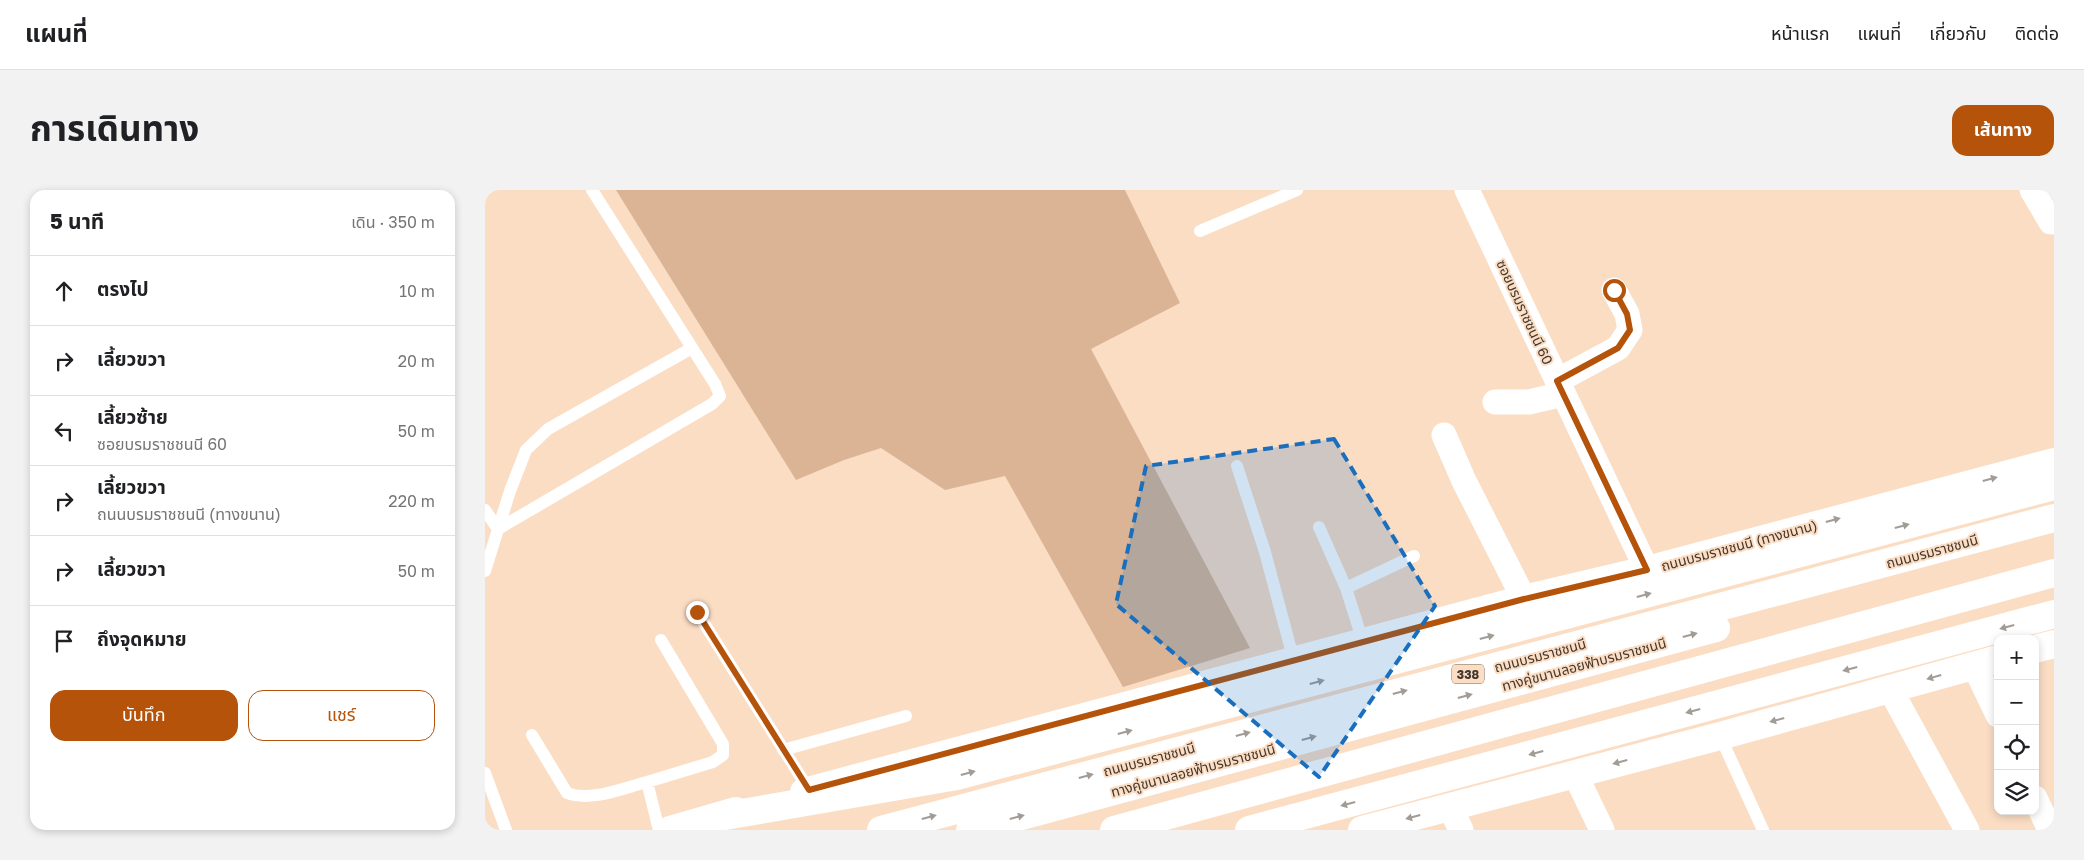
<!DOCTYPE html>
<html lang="th">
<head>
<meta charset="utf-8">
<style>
  body { margin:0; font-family:"Golos Text","Noto Sans Thai",sans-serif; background:#f2f2f2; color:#202124 }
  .controls { position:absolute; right:15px; bottom:15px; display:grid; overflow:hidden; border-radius:10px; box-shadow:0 2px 8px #0003 }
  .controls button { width:45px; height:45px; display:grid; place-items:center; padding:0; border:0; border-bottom:1px solid #e0e0e0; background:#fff; color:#202124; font:25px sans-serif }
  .stop { position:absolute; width:15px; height:15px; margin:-11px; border:4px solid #b45309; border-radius:50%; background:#fff }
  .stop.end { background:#b45309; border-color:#fff; box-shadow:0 1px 5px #0008 }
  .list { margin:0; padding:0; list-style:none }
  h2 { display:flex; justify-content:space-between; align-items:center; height:65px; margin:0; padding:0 20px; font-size:21px }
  h2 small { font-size:16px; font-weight:400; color:#757577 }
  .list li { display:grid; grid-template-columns:32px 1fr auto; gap:15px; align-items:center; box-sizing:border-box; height:70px; padding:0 20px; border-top:1px solid #e0e0e0 }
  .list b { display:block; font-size:19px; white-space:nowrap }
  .list p { margin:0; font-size:16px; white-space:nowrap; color:#757577 }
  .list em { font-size:16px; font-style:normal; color:#757577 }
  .actions { display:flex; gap:10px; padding:15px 20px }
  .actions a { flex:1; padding:11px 0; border:1px solid #b45309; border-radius:15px; text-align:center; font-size:18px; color:#b45309 }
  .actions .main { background:#b45309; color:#fff }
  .icon { flex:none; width:28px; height:28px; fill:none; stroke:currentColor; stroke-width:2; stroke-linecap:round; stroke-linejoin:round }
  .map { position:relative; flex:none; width:1569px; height:640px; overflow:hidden; border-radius:15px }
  header { display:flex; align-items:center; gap:30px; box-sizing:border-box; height:70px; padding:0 25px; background:#fff; border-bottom:1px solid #e0e0e0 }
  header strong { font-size:24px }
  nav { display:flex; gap:28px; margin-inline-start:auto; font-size:18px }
  .intro { display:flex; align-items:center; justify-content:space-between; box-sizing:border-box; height:120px; padding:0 30px }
  h1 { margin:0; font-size:35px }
  .button { padding:12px 22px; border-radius:15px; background:#b45309; color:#fff; font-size:18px; font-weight:700 }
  main { display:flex; gap:30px; padding:0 30px }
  aside { flex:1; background:#fff; border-radius:15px; box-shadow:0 2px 8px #0003 }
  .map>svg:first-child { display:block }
  .green { fill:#dab495 }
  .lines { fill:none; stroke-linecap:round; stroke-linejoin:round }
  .lane { stroke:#fff; stroke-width:12 }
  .street { stroke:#fff; stroke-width:25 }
  .secondary { stroke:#fff; stroke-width:28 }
  .primary { stroke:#fff; stroke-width:28 }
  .oneway { fill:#a29c96 }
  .route { stroke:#b45309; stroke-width:6 }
  .marked { fill:#196fbd; fill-opacity:0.2; stroke:#196fbd; stroke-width:4; stroke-dasharray:10 6; stroke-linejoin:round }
  .labels { text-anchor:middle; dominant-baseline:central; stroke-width:4; stroke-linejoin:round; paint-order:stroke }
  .shield { fill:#fbddc4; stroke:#7b6a5b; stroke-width:1 }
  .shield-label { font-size:12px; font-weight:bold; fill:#44382e }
  .street-label { font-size:14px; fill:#44382e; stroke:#fbddc4 }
</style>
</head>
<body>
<header>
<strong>แผนที่</strong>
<nav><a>หน้าแรก</a><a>แผนที่</a><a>เกี่ยวกับ</a><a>ติดต่อ</a></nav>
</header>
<div class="intro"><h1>การเดินทาง</h1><a class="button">เส้นทาง</a></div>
<main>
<aside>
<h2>5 นาที<small>เดิน · 350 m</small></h2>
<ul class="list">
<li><svg class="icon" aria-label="ahead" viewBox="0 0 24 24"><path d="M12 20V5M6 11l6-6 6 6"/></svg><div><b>ตรงไป</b></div><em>10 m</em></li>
<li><svg class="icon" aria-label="right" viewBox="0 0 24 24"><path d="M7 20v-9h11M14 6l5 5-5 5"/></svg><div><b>เลี้ยวขวา</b></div><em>20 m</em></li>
<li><svg class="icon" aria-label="left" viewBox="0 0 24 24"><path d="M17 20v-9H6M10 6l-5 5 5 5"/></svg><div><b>เลี้ยวซ้าย</b><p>ซอยบรมราชชนนี 60</p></div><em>50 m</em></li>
<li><svg class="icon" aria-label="right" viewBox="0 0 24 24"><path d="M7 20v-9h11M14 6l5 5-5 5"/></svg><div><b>เลี้ยวขวา</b><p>ถนนบรมราชชนนี (ทางขนาน)</p></div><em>220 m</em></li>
<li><svg class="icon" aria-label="right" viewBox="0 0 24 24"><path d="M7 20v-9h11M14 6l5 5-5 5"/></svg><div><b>เลี้ยวขวา</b></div><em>50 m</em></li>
<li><svg class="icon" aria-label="arrive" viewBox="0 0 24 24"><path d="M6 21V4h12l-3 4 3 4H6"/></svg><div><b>ถึงจุดหมาย</b></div></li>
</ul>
<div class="actions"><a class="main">บันทึก</a><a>แชร์</a></div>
</aside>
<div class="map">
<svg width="1569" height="640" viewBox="0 0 1569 640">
  <rect width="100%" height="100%" fill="#fbddc4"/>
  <path class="green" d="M131,0H640L695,113L606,159L765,458L638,497L520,286L460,300L396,258L359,270L311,290Z"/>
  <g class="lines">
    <path class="lane" d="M715,41L812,0
      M752,276L780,362L809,471
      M0,320L13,339L227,214L235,206L230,194L107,0
      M834,337L861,398L878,452
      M0,381L25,301L41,260L63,239L207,158
      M861,398L929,366
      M212,422L324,600
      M47,545L82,603C106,612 138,598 162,592L174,640
      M1235,546L1278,640
      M298,560L421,526
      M0,583L21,640
      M162,592L228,572L238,565V554L176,450"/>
    <path class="street" d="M982,0L1162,380
      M1547,0L1566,32
      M1072,191L1133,158L1145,140L1142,124L1129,100
      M1010,212H1044L1078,204
      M959,245L979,291L1039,409
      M1489,475L1513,525
      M1405,499L1482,640
      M1090,584L1117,640
      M1550,608L1565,640
      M965,617L976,640"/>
    <path class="secondary" d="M1550,459L1569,454
      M319,602L1039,409L1162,380L1569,272
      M185,640L251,621
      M877,640L1235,546L1513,469"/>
    <path class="primary" d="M228,628L472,586L1569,296
      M396,640L1569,328
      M485,640L1231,438
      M629,640L1569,383
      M764,640L1569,424"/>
  </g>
  <defs><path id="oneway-solid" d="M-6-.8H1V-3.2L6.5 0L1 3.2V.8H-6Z" transform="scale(1.25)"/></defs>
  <g class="oneway">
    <use href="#oneway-solid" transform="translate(1505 289) rotate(-15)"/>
    <use href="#oneway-solid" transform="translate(1348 330) rotate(-15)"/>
    <use href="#oneway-solid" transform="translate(1417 336) rotate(-15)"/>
    <use href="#oneway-solid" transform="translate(1159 405) rotate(-15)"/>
    <use href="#oneway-solid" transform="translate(1522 437) rotate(165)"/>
    <use href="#oneway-solid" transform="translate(1205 445) rotate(-15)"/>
    <use href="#oneway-solid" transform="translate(1002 447) rotate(-15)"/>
    <use href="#oneway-solid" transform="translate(1365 479) rotate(165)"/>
    <use href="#oneway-solid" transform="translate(1449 487) rotate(164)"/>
    <use href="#oneway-solid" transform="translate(832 492) rotate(-15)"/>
    <use href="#oneway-solid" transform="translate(915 502) rotate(-15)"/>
    <use href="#oneway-solid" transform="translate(980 506) rotate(-15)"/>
    <use href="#oneway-solid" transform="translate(1208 521) rotate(165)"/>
    <use href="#oneway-solid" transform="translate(1292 530) rotate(165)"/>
    <use href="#oneway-solid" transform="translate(640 542) rotate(-15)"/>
    <use href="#oneway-solid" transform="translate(758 544) rotate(-15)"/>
    <use href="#oneway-solid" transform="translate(824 548) rotate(-15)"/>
    <use href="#oneway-solid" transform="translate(1051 563) rotate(165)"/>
    <use href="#oneway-solid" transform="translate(1135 572) rotate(165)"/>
    <use href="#oneway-solid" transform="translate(483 583) rotate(-15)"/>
    <use href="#oneway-solid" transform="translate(601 586) rotate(-15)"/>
    <use href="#oneway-solid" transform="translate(863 614) rotate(165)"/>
    <use href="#oneway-solid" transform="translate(444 627) rotate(-15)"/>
    <use href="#oneway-solid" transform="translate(532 627) rotate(-15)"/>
    <use href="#oneway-solid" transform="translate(928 627) rotate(165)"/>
  </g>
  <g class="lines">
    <path class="route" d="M212,422L324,600L1039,409L1162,380L1072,191L1133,158L1145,140L1142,124L1129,100"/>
  </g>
  <path class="marked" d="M849,249L950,416L834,587L631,414L661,276Z"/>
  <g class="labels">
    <rect class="shield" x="967" y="474.5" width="32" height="19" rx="4"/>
    <g class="shield-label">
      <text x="983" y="484">338</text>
    </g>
    <g class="street-label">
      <text transform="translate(1040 122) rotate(65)">ซอยบรมราชชนนี 60</text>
      <text transform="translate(1254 355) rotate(-15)">ถนนบรมราชชนนี (ทางขนาน)</text>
      <text transform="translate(1447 361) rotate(-15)">ถนนบรมราชชนนี</text>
      <text transform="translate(1055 465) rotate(-15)">ถนนบรมราชชนนี</text>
      <text transform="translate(1099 474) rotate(-15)">ทางคู่ขนานลอยฟ้าบรมราชชนนี</text>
      <text transform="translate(664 569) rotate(-15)">ถนนบรมราชชนนี</text>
      <text transform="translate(708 580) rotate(-15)">ทางคู่ขนานลอยฟ้าบรมราชชนนี</text>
    </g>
  </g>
</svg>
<div class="controls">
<button>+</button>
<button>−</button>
<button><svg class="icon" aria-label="locate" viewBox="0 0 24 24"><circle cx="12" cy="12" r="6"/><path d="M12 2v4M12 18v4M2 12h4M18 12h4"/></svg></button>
<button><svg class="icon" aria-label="layers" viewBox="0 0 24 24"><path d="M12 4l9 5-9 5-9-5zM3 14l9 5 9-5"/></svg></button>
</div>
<div class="stop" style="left:1129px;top:100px"></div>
<div class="stop end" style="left:212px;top:422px"></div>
</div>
</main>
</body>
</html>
